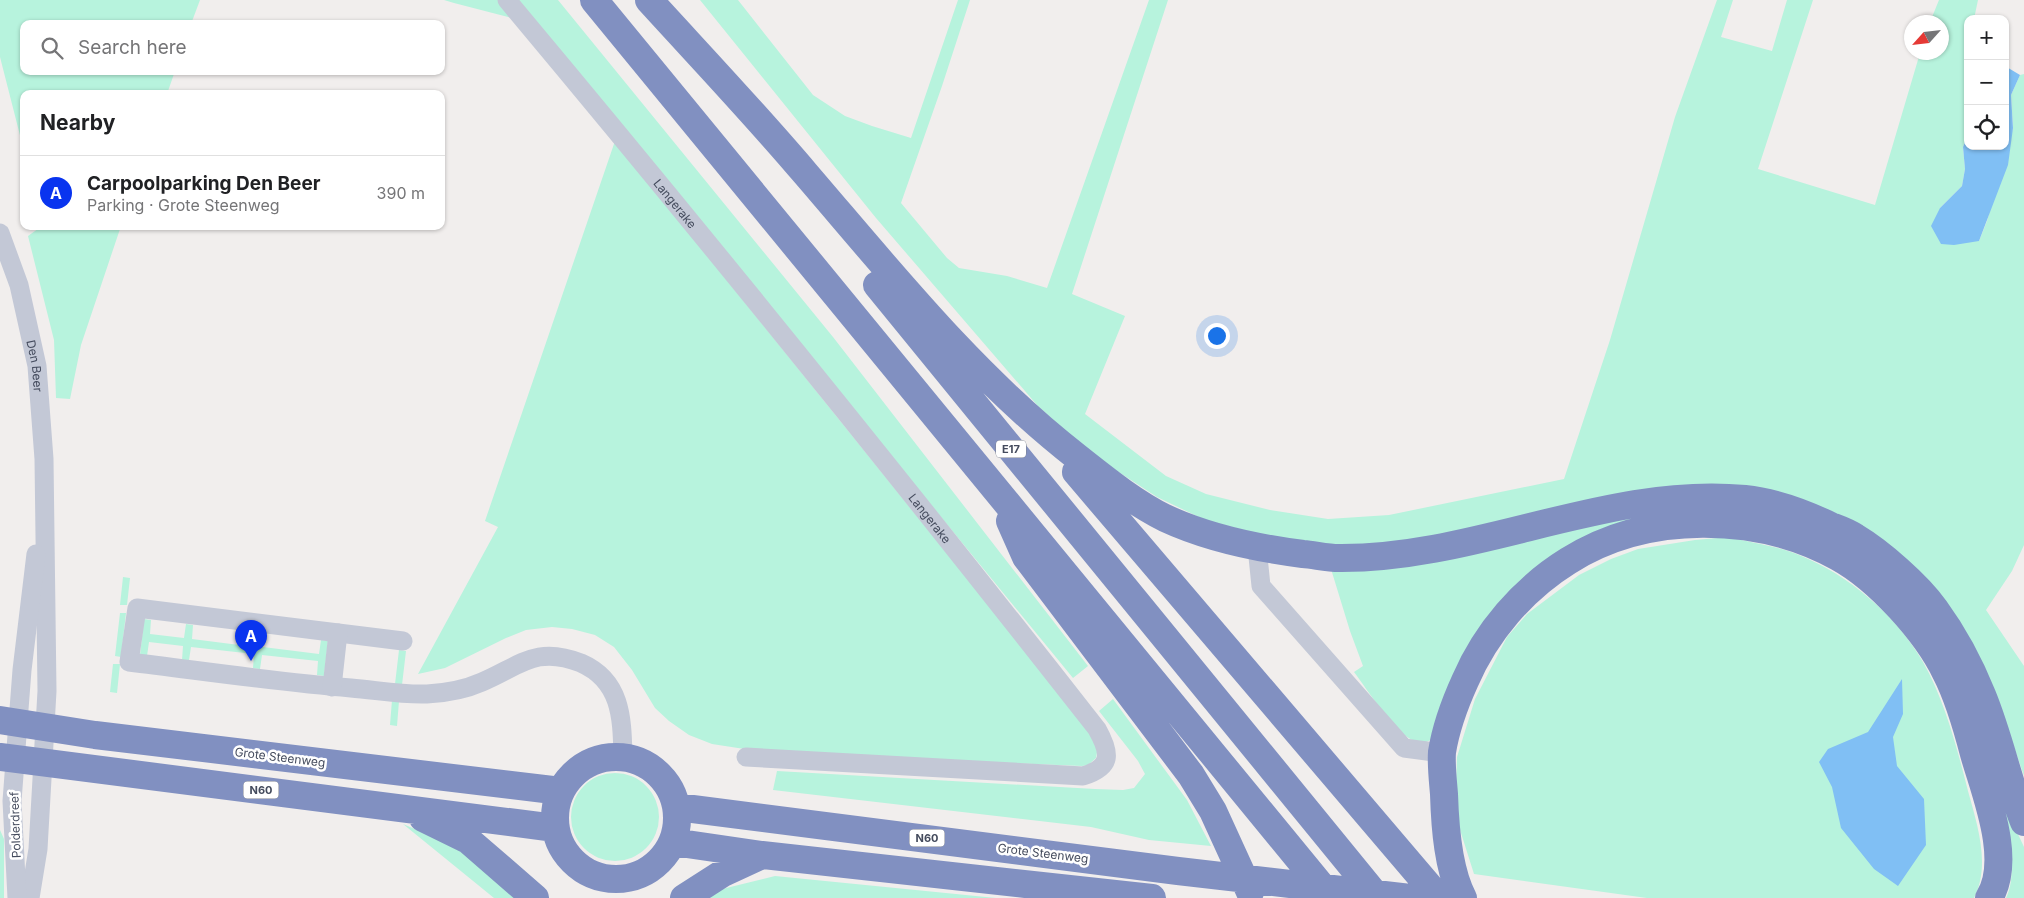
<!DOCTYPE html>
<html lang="en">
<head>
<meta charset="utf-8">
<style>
  body { margin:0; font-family:Inter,sans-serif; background:#f2f2f2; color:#202124 }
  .controls { position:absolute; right:15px; top:15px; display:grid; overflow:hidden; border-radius:10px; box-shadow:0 1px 4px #0004 }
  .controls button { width:45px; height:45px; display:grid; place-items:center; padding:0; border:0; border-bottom:1px solid #e0e0e0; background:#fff; color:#202124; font:25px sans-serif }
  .compass { position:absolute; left:1904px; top:15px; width:45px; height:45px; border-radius:50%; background:#fff; box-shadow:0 1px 4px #0004; rotate:243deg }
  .you { position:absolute; left:1216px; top:335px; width:18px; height:18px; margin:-12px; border:4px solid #fff; border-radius:50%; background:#1a73e8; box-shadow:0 0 0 8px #1a73e833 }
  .badge { display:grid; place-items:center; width:32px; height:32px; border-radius:50%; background:#0934ef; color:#fff; font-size:16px; font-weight:700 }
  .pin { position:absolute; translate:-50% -41px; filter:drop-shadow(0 1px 2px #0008) }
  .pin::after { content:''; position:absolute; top:26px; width:18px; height:15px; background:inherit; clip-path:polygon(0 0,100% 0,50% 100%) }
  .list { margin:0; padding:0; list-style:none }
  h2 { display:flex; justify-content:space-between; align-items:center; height:65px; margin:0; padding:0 20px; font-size:21px }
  h2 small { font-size:16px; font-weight:400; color:#757577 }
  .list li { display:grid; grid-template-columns:32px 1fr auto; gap:15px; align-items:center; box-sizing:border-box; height:75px; padding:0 20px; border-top:1px solid #e0e0e0 }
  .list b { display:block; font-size:19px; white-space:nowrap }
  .list p { margin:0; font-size:16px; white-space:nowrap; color:#757577 }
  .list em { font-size:16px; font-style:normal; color:#757577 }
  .icon { flex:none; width:28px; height:28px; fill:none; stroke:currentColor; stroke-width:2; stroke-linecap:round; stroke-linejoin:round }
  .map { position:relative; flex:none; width:2024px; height:898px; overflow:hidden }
  .search { position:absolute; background:#fff; box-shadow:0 1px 4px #0004; left:20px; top:20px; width:425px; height:55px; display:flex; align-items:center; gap:12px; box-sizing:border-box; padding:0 18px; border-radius:10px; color:#757577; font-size:19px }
  .panel { position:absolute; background:#fff; box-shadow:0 1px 4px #0004; left:20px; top:90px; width:425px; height:140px; border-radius:10px }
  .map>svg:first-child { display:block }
  .green { fill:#b7f3dd }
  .water { fill:#80bff4 }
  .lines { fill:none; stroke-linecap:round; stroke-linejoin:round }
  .minor { stroke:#c3c8d6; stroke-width:19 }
  .highway { stroke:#8190c1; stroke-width:28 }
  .labels { text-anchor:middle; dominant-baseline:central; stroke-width:5; stroke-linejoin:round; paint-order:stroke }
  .shield { fill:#fff; stroke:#7c818e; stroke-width:1 }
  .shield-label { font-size:11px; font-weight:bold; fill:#444b5d }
  .street-label { font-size:12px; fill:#444b5d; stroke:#fff }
</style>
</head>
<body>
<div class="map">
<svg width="2024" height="898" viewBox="0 0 2024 898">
  <rect width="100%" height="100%" fill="#f1eeed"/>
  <path class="green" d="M0,0H200L191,24H24V71H175L167,94H24V151L0,57Z
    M444,0H499L516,19L454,3Z
    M517,0H558L833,337L1088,666L1073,678Z
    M700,0H738L813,95L845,116L872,126L911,138L958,0H970L942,86L901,203L947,258L959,268L1007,276L1047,288L1149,0H1168L1072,294L1125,316L1085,414L1166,476L1206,494L1270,510L1328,519L1389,515L1564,479L1610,340L1675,117L1717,0H1733L1721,37L1772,51L1787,0H1813L1758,169L1875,205L1920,53L1942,52V22H1930L1939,0H1978L1974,19H1968V135L1963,147L1965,169L1962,186L1940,208L1979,241L1987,221L2013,128L2011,95L2020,75L2024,74V545L2012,571L1986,610L2024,666V776C2005,720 1988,666 1956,616L1773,495L1382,547L1302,545L1205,520L1157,497L1114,469L1072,437L1037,405L876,218Z
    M615,141L1089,730L1098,747L1096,758L1088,765L1082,766L771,753L712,744L689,735L669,721L655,708L632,670L614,647L595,635L572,629L552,627L526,630L506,638L445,668L418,674L498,527L485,521Z
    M42,226H121L81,345L70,399L56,398L54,340L28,236Z
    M1716,508L1758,512L1783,518L1810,526L1845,543L1879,566L1924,610L1940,630L1970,692L2010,817L2024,847V898H2006C2022,867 1999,803 1990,771C1968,698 1946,633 1887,581C1755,469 1555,499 1468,650C1453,677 1440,706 1435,737C1430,741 1423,744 1417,742C1397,737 1367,689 1354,672L1363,666L1350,631L1331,569L1382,567L1466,551L1603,518L1657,510Z
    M1729,537C1751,543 1778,546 1799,555C1849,575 1896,615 1923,662C1945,701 1957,748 1968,791C1977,824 1991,865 1974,898H1647L1474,874L1455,814L1457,757L1475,699L1507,637L1527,614L1579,575L1611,559L1638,549L1695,540Z
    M123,577L130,578L127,605H120Z
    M120,613H126L121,657L115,656Z
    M144,619L151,620L150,634L184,638L186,624L193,625L192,639L255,647L257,632L264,633L263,647L319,654L321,640L328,641L324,676L317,675L318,661L262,655L260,669L253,668L254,654L191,647L189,660H182L183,646L149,642L147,656L140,655Z
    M399,650L406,651L402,685L395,684Z
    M113,664H120L117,693L110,692Z
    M1113,699L1187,800L1211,846L1149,840L1091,827L773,790L777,771L1095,789L1123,790L1134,788L1145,774L1138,761L1099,711Z
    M392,700L399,701L397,726L390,725Z
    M571 817a44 44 0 1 1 88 0a44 44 0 1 1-88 0Z
    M403,824L459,848L515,898H494Z
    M0,830L4,839V898H0Z
    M775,876L996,898H702L710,892Z"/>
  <path class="water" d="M2005,66L2020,75L2011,95L2013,128L2008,165L1979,241L1954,245L1941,244L1931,226L1940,208L1962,186L1965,169L1963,147L1968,135V146H2005Z
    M1902,679L1903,714L1893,737L1897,766L1924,799L1926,845L1898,886L1874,869L1841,828L1832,787L1819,762L1828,749L1868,732Z"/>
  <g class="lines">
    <g class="minor">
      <path id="s1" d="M507,0C708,240 904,483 1097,729C1111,754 1112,767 1083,776L746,757"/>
      <path id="s2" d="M0,233L19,285L37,366L44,459L47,691L38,849L30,898"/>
      <path d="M1257,547L1261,586L1404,748L1442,753"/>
      <path d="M403,641L137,608L129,662C203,671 277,682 351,688C376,690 402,695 427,694C446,693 464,690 482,682C520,666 536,645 581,663C622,681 622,719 623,757"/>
      <path d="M332,687L338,633"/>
      <path d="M17,898L12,801L22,670L36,554"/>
    </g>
    <path class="highway" d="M594,0L1331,898
      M649,0C701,57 755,114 805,173C891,273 972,375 1077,457C1105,479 1133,502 1165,518C1208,538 1256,548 1303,554C1315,555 1327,558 1339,558C1478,559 1606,486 1745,499C1775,502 1804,513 1831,526C1839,529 1848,532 1855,537C1880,552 1918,585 1935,609C1954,635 1970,665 1982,695C1999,736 2008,781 2024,822
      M877,285L1378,898
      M1076,472L1439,898
      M1010,521L1026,557L1191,775L1213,811L1250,892
      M0,720L95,735L561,791
      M0,757L555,828
      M555 818a61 61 0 1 1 122 0a61 61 0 1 1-122 0Z
      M677,807L1178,871L1410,898
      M423,818L468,840L535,898
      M673,842L762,855L1152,898
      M684,898L723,873L762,855
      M1463,898C1448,870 1445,827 1444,794C1443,781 1441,765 1442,752C1446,727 1455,703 1465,681C1486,632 1523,589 1568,561C1647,511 1758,513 1838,557C1878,579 1926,632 1946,673C1959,698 1967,727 1974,754C1985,793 2013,860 1989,898"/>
  </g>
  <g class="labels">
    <g class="shield">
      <rect x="996" y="440.5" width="30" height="17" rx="4"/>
      <rect x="243.5" y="781.5" width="35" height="17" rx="4"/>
      <rect x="909.5" y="829.5" width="35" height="17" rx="4"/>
    </g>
    <g class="shield-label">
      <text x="1011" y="449">E17</text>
      <text x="261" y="790">N60</text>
      <text x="927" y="838">N60</text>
    </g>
    <g class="street-label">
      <text stroke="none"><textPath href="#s1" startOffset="264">Langerake</textPath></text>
      <text stroke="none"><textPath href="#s2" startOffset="138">Den Beer</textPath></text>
      <text stroke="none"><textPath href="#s1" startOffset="669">Langerake</textPath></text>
      <text transform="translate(280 757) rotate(7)">Grote Steenweg</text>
      <text transform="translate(15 825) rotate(-92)">Polderdreef</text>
      <text transform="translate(1043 853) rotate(7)">Grote Steenweg</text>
    </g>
  </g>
</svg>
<div class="controls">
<button>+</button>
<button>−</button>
<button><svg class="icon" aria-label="locate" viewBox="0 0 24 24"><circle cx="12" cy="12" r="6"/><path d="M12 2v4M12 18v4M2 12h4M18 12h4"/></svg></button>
</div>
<svg class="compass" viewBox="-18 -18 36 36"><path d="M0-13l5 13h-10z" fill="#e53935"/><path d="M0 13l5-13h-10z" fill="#757577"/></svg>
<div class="you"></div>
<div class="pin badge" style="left:251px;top:661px">A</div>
<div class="search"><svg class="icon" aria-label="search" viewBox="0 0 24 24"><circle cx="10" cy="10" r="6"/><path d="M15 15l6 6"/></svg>Search here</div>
<section class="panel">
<h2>Nearby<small></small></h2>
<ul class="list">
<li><span class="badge">A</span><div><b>Carpoolparking Den Beer</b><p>Parking · Grote Steenweg</p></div><em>390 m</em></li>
</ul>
</section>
</div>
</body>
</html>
